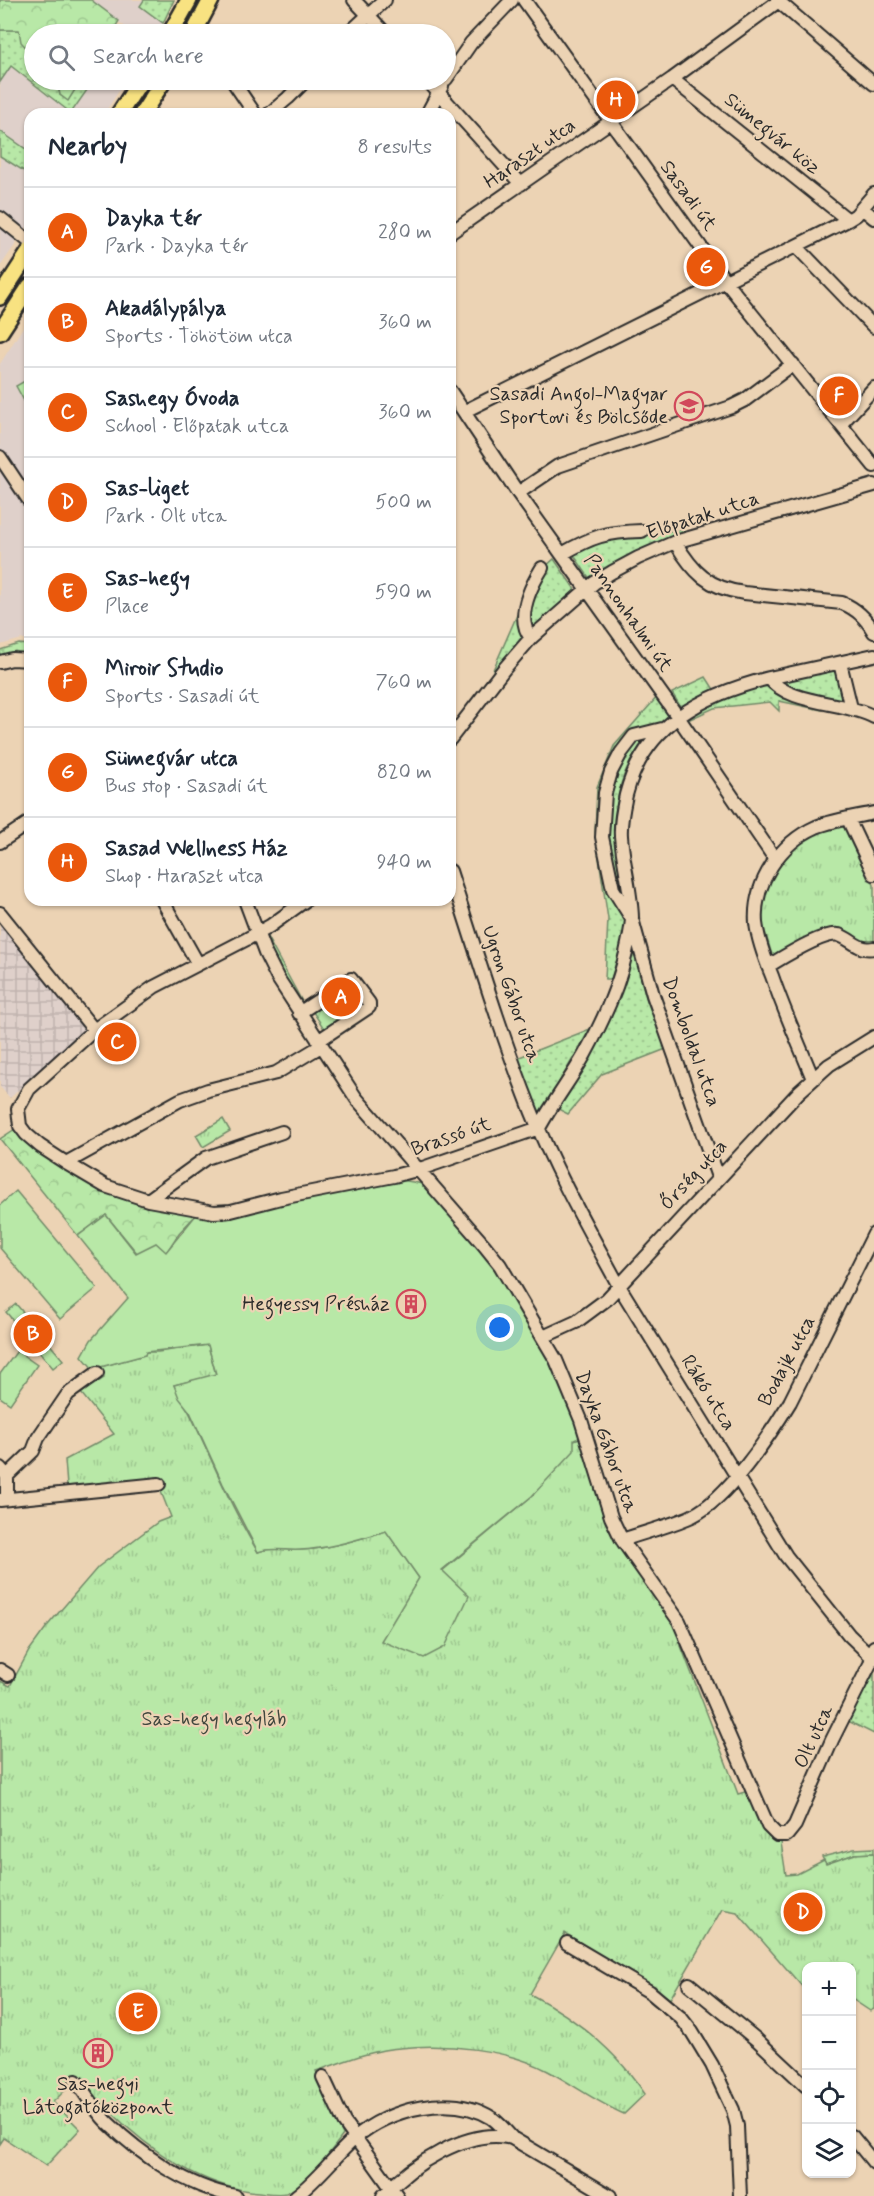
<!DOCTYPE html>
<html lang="en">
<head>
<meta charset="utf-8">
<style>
  body { margin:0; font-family:Mynerve,sans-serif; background:#f2f2f3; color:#1f2937 }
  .controls { position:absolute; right:18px; bottom:18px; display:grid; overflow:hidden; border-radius:12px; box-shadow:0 2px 4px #0004 }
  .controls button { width:54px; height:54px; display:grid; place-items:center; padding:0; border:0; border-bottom:2px solid #e0e1e3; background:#fff; color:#1f2937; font:30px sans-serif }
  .you { position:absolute; left:500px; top:1328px; width:21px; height:21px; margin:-15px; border:4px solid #fff; border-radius:50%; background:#1a73e8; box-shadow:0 0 0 9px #1a73e833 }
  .badge { display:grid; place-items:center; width:39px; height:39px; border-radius:50%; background:#ea580c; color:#fff; font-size:20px; font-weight:700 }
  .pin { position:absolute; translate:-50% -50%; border:3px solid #fff; box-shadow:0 2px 6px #0006 }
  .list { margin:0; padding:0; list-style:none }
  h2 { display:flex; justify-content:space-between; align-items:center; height:78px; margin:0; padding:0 24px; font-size:26px }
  h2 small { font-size:20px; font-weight:400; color:#747a83 }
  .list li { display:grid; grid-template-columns:39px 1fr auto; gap:18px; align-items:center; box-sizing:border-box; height:90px; padding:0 24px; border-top:2px solid #e0e1e3 }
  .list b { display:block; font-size:22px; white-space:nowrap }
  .list p { margin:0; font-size:20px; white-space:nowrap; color:#747a83 }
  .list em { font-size:20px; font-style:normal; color:#747a83 }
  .icon { flex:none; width:33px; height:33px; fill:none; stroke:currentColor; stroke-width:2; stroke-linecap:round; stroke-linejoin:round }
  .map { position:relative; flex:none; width:874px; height:2196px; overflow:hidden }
  .search { position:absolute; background:#fff; box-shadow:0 2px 4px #0004; left:24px; top:24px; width:432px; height:66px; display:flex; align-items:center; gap:15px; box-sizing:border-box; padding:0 21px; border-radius:33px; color:#747a83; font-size:22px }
  .panel { position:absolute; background:#fff; box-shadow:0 2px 4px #0004; left:24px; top:108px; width:432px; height:798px; border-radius:18px }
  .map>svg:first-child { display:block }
  .built { fill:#dfd0ca }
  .industrial { fill:url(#industrial-grid) }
  .grass { fill:url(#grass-dots); stroke:#728a69; stroke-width:1.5 }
  .forest { fill:url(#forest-crowns); stroke:#728a69; stroke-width:1.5 }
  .park { fill:url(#park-tufts); stroke:#728a69; stroke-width:1.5 }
  .garden { fill:#b8e8a7; stroke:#728a69; stroke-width:1.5 }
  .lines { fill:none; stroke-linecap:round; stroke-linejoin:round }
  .minor-casing { stroke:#2b2b2b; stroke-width:16 }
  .major-casing { stroke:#2b2b2b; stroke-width:20 }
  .minor { stroke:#ecd3b4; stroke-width:12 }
  .major { stroke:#f8e281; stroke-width:15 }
  .labels { text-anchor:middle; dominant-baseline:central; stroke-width:4.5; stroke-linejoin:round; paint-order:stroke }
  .street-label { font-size:20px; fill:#2b2b2b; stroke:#ecd3b4 }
  .poi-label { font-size:20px; fill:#2b2b2b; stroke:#ecd3b4; text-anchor:end }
  .park-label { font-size:20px; fill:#40473e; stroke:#ecd3b4 }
</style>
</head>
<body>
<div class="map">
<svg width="874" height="2196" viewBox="0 0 874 2196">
  <defs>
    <pattern id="industrial-grid" width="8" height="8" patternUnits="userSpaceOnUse" patternTransform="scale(1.5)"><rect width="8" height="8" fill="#dfd0ca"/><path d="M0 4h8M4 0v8" fill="none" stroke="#c0b3ae"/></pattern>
    <pattern id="grass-dots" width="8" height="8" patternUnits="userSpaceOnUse" patternTransform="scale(1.5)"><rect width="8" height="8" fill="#b8e8a7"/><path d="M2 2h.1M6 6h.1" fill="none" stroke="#9ec790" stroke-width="1.8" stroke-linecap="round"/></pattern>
    <pattern id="forest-crowns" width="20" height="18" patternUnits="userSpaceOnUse" patternTransform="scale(1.5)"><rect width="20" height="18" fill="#b8e8a7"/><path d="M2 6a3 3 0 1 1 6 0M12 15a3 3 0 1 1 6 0" fill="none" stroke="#9ec790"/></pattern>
    <pattern id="park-tufts" width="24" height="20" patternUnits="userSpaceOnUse" patternTransform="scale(1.5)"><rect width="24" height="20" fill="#b8e8a7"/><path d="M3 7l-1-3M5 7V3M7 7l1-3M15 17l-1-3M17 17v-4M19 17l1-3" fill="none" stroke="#9ec790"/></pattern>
  </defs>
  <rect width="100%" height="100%" fill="#ecd3b4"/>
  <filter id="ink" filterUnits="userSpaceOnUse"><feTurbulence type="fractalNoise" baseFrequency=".0167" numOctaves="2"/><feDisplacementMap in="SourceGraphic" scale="12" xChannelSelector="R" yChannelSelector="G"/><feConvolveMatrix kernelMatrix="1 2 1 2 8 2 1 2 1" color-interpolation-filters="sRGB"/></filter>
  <g filter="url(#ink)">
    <path class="built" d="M91,0H144L141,6L163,23L155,34H124L128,29Z
      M10,66L71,113L94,80H126L104,114H30V223L0,267V82Z
      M30,316V640L22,639L0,645V364Z"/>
    <path class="industrial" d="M0,920L85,1025V1029L10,1098L0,1087Z"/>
    <path class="grass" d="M144,0H174L163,23L140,6Z
      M0,30H19L34,56V80H57L60,95L68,100L81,80H94L71,113L11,66L0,82Z
      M0,131L30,152V175L0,156Z
      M684,530L685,535L590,579L571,551L612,535Z
      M554,559L574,588L575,593L497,672L493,670L517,615L531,598L543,569Z
      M19,644L30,645V655L0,656V650Z
      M831,670L837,673L844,699L842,702L784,687L780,682Z
      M706,677L715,691L682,709L672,693Z
      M760,686L770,687L784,694L823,705L822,710L779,701V711L770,702L714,708L688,720L686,716L715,699Z
      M658,696L671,714C637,742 616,775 616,820C617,837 620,854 622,871C623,884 627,898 626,912C626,935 617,958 611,979H605L608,919L595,832L597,787L614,746Z
      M266,935L305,1007L299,1005L265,941Z
      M632,945L647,1001L666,1049L602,1074L568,1114L560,1110L559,1107Z
      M590,1029L542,1112H536L517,1058Z
      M872,1670H874V1734L846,1720Z
      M874,1848V1853L855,1854L826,1864L822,1857L854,1849Z"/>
    <path class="forest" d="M0,0H91L119,21L111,34H34V56L21,42L19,30H0Z
      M57,80H81L68,101L60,95Z
      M18,1127L25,1142L84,1181L140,1203L196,1215L179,1233L166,1253H137L106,1215L78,1236L0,1139Z"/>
    <path class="park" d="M845,824L848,827L874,885V944L867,945L843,934L776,956L772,955L763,925L760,924V902L776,866L801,842L817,832Z
      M346,985L362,1009L327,1033L311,1009Z
      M223,1119L230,1131L203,1147L196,1135Z
      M208,1345L216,1375L174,1385C179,1397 187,1406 192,1418C213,1462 232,1510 258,1552C272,1546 286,1551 300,1550C329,1549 358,1539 386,1531L419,1578L442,1571L532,1496L574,1440L581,1437L600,1505L611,1529L682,1636L681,1646L738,1794L748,1791L780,1836L786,1875L797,1874L824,1860L826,1864L855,1854L874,1853V2009L870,2011L852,1999V1966H806V1991L737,1912L722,1909L670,1999L565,1933L530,1994C576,2018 616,2051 645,2094L624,2114C595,2101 574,2085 548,2071C507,2049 445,2043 400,2048C371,2050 343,2062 316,2071L343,2135C332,2150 304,2187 286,2193C278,2195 268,2193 259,2192C203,2188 149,2150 110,2111C99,2101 90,2088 80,2076L53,2102L80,2129L46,2166L4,2138L0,2144V1681L10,1686L29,1651L48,1625L98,1567L158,1522L171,1517L156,1479L67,1486L65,1460L114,1434L81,1393L104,1378L93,1369L145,1355V1352H158Z"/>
    <path class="garden" d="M30,378V407L28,408L16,386Z
      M394,1179C404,1181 421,1182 430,1187C438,1192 447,1207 454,1215C509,1279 556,1356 581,1437L574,1440V1451L532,1496L442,1570L469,1596L445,1647L424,1658L381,1641L419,1578L386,1531C358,1539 329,1549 300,1550C286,1551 271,1547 258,1552L223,1484L190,1412L179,1398L174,1385L216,1374L208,1345L146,1352L145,1355L93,1369L82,1356L91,1340L128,1298L78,1236L106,1215L136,1253L156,1243L166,1252L196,1215L227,1219L286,1203Z
      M16,1191L97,1288L60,1319L0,1248V1205Z
      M16,1304L63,1360L53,1368L6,1312Z
      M17,1351L37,1365L10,1404L0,1397V1374Z"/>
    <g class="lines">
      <g class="minor-casing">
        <path id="minor" d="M354,0L386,34
          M524,0L726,282L874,466
          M777,0L874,84
          M348,34L385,0
          M446,79L471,43L512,0
          M672,79L848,220
          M232,80L255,114
          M427,80L521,184
          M269,114L288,98L306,80
          M427,114L442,86
          M862,208L874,218
          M0,218L30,242
          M450,233L672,79L780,0
          M797,247L874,327
          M450,391L518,493L678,717L775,859
          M465,411L848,220L856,215L874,194
          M841,424L874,388
          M0,457L30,502
          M518,493L558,466L731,407L745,400L793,364
          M675,542C693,572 708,588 744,593L842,603C857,609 866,618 874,632
          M562,554C593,536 606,532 642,531
          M531,638C515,618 531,586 542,568
          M0,662L12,659L30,660
          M840,663L851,708
          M769,678L874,655
          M662,729L634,736L621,753L611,772L605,793L602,837L613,889L632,919L653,995L718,1177
          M450,739L504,669L531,638L594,583L612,572L638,558L675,542L874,485
          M848,819L874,874
          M0,842L30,822
          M450,871C476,951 500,1032 531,1110C555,1171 588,1229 619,1286L786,1556L849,1635L874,1659
          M162,900L198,964
          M245,900L265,953L277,977L356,1098L484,1245L500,1265L556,1360L581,1420L611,1517L622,1540L679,1621L768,1826L777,1835H787L795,1825L832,1740L870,1664L874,1647
          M306,900L270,926L247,939L154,987L94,1030L29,1089L18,1109L20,1126L26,1134L40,1146L66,1163L105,1186L148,1200L214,1212L231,1211L281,1198L394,1176L420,1169L539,1128C553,1102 571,1079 585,1054C602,1023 618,989 626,953C628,942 632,929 632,917C631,890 623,863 621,836C620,822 623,809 626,795C644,724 703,695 769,678C789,705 845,701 874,717
          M0,913L94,1030
          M768,966C782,958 824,931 839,935C853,940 858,951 874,948
          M299,1013L351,979L369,1003V1007L318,1041
          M813,1079C799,1044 784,1011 772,976C765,959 758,941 756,923C753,883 780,843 816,827C834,820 855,817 874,813
          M66,1163L180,1100L208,1090L276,1073L321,1046
          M148,1200L206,1158L282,1132
          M543,1337L576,1322L607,1299L799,1092L829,1065L874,1037
          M0,1468L7,1476V1499
          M7,1476L33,1451L38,1438L68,1394L97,1373
          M0,1500L159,1484
          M622,1540C645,1532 670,1526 692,1516C727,1499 770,1435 790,1402L874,1234
          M0,1670L8,1675
          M567,1943L650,1992L681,2018L692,2032L712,2065L733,2110L737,2126L740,2196
          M689,1984L757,2040L806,2086
          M323,2077L344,2122L397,2196
          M76,2081C86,2094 95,2110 107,2122C141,2155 187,2187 235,2196
          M852,2136L874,2163
          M296,2196C318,2179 334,2157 355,2138C389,2108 452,2093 492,2118C500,2124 506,2131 512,2138
          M383,2196C411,2165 468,2127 512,2138L610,2196"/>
      </g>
      <g class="major-casing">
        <path id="major" d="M170,34L189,0
          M193,34L211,0
          M119,114L141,80
          M142,114L164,80
          M0,297L30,251
          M0,332L30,286"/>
      </g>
      <use href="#minor" class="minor"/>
      <use href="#major" class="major"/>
    </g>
  </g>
  <defs>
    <g id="school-ring" transform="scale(1.5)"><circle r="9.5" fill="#ecd3b4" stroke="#d1495b" stroke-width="1.5"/><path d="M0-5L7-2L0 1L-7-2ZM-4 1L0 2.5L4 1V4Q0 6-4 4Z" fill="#d1495b"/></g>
    <g id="building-ring" transform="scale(1.5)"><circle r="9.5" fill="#ecd3b4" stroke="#d1495b" stroke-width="1.5"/><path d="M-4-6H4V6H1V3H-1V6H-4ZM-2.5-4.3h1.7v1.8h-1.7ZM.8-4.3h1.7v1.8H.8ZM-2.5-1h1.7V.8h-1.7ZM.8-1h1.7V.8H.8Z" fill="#d1495b"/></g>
  </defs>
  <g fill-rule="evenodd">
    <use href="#school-ring" x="689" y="406"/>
    <use href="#building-ring" x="411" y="1304"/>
    <use href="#building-ring" x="98" y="2053"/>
  </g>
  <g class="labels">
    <g class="street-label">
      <text transform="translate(772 134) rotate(39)">Sümegvár köz</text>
      <text transform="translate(530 154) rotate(-35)">Haraszt utca</text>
      <text transform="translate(688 196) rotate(54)">Sasadi út</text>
      <text transform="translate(703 516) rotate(-18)">Előpatak utca</text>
      <text transform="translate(628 613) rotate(55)">Pannonhalmi út</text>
      <text transform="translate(511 994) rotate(71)">Ugron Gábor utca</text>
      <text transform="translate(691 1042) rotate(70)">Domboldal utca</text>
      <text transform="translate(451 1137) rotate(-19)">Brassó út</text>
      <text transform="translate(694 1175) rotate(-47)">Őrség utca</text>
      <text transform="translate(787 1361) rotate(-62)">Bodajk utca</text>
      <text transform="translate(708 1393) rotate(58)">Rákó utca</text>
      <text transform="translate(606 1442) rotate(70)">Dayka Gábor utca</text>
      <text transform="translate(814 1737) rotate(-65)">Olt utca</text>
    </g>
    <g class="poi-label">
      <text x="668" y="394">Sasadi Angol-Magyar<tspan x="668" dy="23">Sportovi és Bölcsőde</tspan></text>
      <text x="390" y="1304">Hegyessy Présház</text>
      <text x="98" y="2084" text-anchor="middle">Sas-hegyi<tspan x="98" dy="23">Látogatóközpont</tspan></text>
    </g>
    <g class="park-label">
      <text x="214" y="1719">Sas-hegy hegyláb</text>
    </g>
  </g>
</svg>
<div class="controls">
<button>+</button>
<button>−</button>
<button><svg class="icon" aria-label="locate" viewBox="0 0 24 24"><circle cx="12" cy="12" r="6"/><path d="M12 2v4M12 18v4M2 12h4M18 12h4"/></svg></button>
<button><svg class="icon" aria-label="layers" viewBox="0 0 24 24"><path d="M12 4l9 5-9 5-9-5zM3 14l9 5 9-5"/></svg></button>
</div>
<div class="you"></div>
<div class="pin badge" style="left:341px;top:997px">A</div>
<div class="pin badge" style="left:33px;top:1334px">B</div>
<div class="pin badge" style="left:117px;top:1042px">C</div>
<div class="pin badge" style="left:803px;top:1912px">D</div>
<div class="pin badge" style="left:138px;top:2012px">E</div>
<div class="pin badge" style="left:839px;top:396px">F</div>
<div class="pin badge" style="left:706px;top:267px">G</div>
<div class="pin badge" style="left:616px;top:100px">H</div>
<div class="search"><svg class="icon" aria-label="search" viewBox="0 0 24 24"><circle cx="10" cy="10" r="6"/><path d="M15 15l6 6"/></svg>Search here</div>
<section class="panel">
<h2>Nearby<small>8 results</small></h2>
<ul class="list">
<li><span class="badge">A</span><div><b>Dayka tér</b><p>Park · Dayka tér</p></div><em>280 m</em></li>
<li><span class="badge">B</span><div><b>Akadálypálya</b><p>Sports · Töhötöm utca</p></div><em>360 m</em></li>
<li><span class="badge">C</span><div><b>Sashegy Óvoda</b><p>School · Előpatak utca</p></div><em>360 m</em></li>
<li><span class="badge">D</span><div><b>Sas-liget</b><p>Park · Olt utca</p></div><em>500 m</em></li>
<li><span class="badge">E</span><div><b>Sas-hegy</b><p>Place</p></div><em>590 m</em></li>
<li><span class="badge">F</span><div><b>Miroir Studio</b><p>Sports · Sasadi út</p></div><em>760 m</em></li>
<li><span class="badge">G</span><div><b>Sümegvár utca</b><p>Bus stop · Sasadi út</p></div><em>820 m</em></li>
<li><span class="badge">H</span><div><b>Sasad Wellness Ház</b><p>Shop · Haraszt utca</p></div><em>940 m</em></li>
</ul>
</section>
</div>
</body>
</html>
